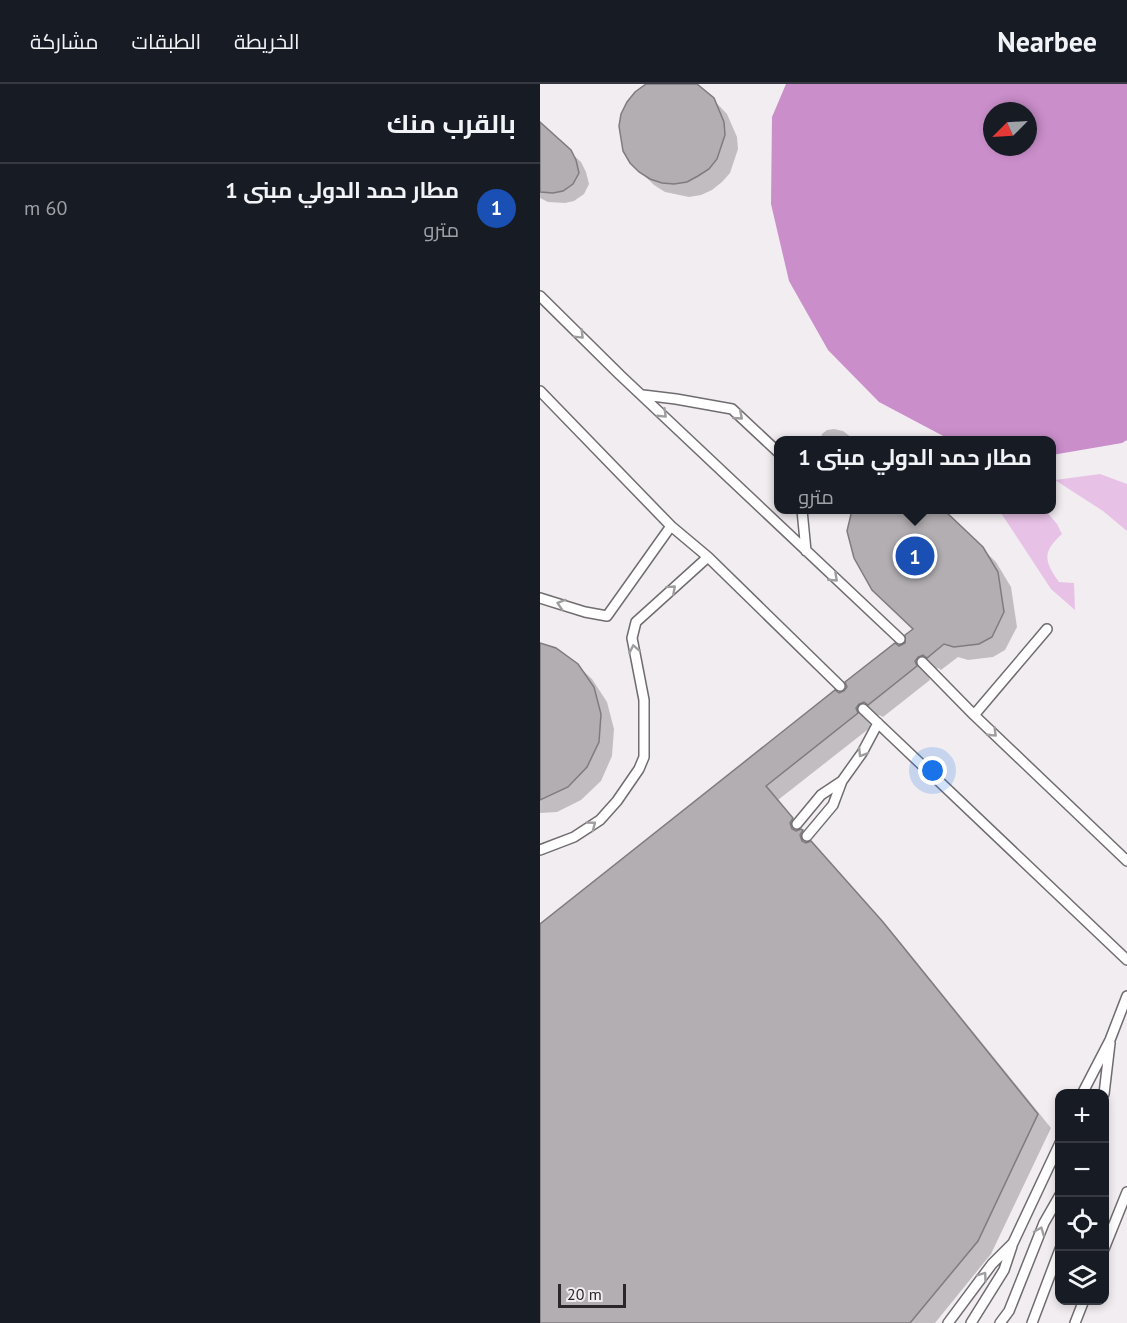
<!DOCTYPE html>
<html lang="ar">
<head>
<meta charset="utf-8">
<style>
  body { margin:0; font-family:"PT Sans",Cairo,sans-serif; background:#20242c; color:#f1f3f6; direction:rtl }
  .controls { position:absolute; right:18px; bottom:18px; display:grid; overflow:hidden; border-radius:12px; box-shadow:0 3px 9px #0003 }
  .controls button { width:54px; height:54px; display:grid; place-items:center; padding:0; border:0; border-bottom:2px solid #363941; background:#171b24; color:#f1f3f6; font:30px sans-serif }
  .compass { position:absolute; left:443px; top:18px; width:54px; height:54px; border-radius:50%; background:#171b24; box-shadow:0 3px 9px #0003; rotate:246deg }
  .scale { position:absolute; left:18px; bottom:15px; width:68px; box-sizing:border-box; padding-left:6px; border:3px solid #292729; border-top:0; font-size:16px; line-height:21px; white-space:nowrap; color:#292729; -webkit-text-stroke:4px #f2edf1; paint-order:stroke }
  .you { position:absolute; left:393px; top:687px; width:21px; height:21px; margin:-15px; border:4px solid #fff; border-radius:50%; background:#1a73e8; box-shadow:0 0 0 9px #1a73e833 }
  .badge { display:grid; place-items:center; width:39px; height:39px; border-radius:50%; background:#7c3aed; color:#fff; font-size:20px; font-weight:700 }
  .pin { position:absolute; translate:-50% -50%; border:3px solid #fff; box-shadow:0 2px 6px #0006 }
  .popup { position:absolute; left:234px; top:352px; width:282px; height:78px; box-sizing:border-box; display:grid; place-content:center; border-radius:12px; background:#171b24; filter:drop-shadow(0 2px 4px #0005); font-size:20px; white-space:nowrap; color:#9ea1a6 }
  .popup b { font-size:22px; color:#f1f3f6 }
  .popup::after { content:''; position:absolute; left:50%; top:100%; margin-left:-12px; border:12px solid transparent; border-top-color:#171b24 }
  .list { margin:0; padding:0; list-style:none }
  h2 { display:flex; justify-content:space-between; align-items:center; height:78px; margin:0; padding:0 24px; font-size:26px }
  h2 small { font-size:20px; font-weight:400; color:#9ea1a6 }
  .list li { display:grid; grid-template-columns:39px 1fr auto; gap:18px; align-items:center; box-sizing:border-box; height:90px; padding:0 24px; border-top:2px solid #363941 }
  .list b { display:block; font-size:22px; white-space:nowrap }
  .list p { margin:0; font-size:20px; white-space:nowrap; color:#9ea1a6 }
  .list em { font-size:20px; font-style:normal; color:#9ea1a6 }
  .icon { flex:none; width:33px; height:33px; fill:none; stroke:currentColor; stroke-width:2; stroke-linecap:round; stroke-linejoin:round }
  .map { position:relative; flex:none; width:587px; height:1239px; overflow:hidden; direction:ltr }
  header { display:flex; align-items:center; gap:36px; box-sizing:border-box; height:84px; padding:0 30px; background:#171b24; border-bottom:2px solid #363941 }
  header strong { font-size:28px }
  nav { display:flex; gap:33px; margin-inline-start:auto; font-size:21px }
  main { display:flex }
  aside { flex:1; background:#171b24 }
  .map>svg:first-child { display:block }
  .green { fill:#e7c1e6 }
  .water { fill:#ca8eca; fill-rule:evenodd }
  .shadow { fill:#0003; fill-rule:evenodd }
  .building { fill:#b2aeb2; stroke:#807b7f; stroke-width:1.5 }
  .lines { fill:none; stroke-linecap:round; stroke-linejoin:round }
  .lane-casing { stroke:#706c70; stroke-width:12 }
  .lane { stroke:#fff; stroke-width:9 }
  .oneway { stroke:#9f9e9f }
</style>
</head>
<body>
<header>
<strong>Nearbee</strong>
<nav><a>الخريطة</a><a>الطبقات</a><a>مشاركة</a></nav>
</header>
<main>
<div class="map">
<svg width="587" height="1239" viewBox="0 0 587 1239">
  <rect width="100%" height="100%" fill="#f2edf1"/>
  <path class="green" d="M560,390L587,400V447L563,427L515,396Z
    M459,426H505L517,440L522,450C502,468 504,477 519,498L534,499L535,526L511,505Z"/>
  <path class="water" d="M246,0H587V356L582,359L512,371V356H418L407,354L339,318L288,266L249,197L231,120L232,33ZM452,27H488V63H452Z"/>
  <path class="shadow" d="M110,0H154L164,6L187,30L197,53L198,65L190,89L182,98L172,106L161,111L149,113L125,108L114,101L91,78L84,67L80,42Z
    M0,41L41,78L46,88L49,100L44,110L34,117L25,119L8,118L0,114Z
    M294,345L303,347L315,356H281L282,350L287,346Z
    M314,426H396L406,430L456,478L471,503L477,543L465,566L453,573L428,576L418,573L401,586L398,584L391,586L388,591L390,596L343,633L339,631L332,633L329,638L331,643L238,716L275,763L357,854L511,1044L451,1170L395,1239H0V842L299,610L305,608L359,563L378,551L308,447ZM376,574H379L373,584Z
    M0,561L37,581L52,595L67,618L74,645L72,672L61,697L41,716L17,728L0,729Z"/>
  <path class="building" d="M106,0H157L174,14L184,38L185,51L177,75L169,85L158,92L147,98L134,100L122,99L110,95L99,88L90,79L83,67L79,42L81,30L87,18L95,8Z
    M0,38L31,66L36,76L39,89L33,100L23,107L13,109L0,108Z
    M312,426H400L406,428L443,463L458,488L464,528L452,553L439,560L414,563L404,560L387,574L383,571L378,573L375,577L377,582L328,621L324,618L319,620L316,624L318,629L226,702L253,734L250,739L252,745L256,747L261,745L263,746L260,751L262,757L266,759L271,757L343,838L498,1030L438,1157L370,1239H0V840L295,606L299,609L304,607L307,603L305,598L355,559L359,562L365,559V551L373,545L332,506L314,474L307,447Z
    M0,559L16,564L38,580L54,603L61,630L59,658L47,683L28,703L0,716Z"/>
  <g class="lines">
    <g class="lane-casing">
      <path id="lane" d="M0,212L80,291L360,555
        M0,307L131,442L168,473L300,602
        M103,311L136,315L192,325L238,368
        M262,426L266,467
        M0,514L45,528L67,532L131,442
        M382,578L434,631L587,777
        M323,625L587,876
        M434,631L507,545
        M257,740L281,711L302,697
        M267,752L293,721L302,697L322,669L338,639
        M0,766L34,753L60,736L77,717L99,685L104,673V616L92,554L96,538L168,473
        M542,1010L570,956L587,912
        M564,1010L570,959
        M564,1165L587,1108
        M408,1239L452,1180L473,1159L520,1059
        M431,1239L464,1186L472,1162
        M460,1239L469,1227L504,1139L520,1111
        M492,1239L520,1165
        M535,1239L544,1216"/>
    </g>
    <use href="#lane" class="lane"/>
  </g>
  <defs><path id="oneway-chevron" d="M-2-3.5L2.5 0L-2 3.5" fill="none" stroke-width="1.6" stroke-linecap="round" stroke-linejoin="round" transform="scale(1.5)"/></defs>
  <g class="oneway">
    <use href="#oneway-chevron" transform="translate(40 251) rotate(45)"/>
    <use href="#oneway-chevron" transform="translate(123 330) rotate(44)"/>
    <use href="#oneway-chevron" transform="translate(199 332) rotate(41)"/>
    <use href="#oneway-chevron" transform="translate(294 494) rotate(43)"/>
    <use href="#oneway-chevron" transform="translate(132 505) rotate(-42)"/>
    <use href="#oneway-chevron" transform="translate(21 520) rotate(-162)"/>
    <use href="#oneway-chevron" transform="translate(94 565) rotate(-101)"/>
    <use href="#oneway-chevron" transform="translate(453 649) rotate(44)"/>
    <use href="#oneway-chevron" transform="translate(322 669) rotate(122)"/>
    <use href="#oneway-chevron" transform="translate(52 741) rotate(-37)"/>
    <use href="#oneway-chevron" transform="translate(500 1147) rotate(-68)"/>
    <use href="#oneway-chevron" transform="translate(443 1192) rotate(-54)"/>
  </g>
</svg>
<div class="controls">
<button>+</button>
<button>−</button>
<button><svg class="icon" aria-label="locate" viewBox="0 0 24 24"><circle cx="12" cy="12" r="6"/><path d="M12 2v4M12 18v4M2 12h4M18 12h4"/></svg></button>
<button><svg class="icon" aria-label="layers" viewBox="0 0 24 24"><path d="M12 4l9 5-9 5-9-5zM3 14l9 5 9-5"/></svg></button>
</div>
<svg class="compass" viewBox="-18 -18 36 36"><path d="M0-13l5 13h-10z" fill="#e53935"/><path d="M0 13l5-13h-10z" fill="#9ea1a6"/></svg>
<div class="scale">20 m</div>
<div class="you"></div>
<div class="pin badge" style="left:375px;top:472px;background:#1a4fb4">1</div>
<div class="popup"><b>مطار حمد الدولي مبنى 1</b>مترو</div>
</div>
<aside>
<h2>بالقرب منك<small></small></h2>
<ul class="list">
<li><span class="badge" style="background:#1a4fb4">1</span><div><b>مطار حمد الدولي مبنى 1</b><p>مترو</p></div><em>60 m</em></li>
</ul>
</aside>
</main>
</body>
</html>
